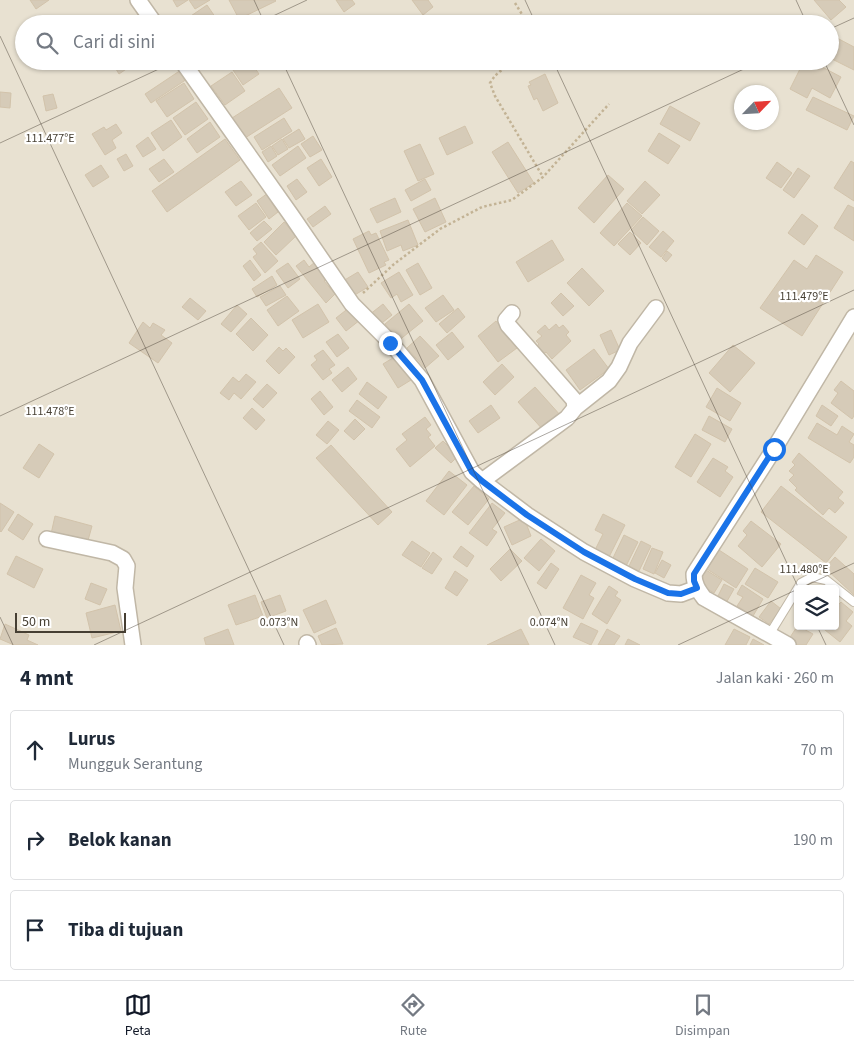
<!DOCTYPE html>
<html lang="id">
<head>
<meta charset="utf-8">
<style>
  body { margin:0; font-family:"Source Sans 3",sans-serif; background:#f2f2f3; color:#1f2937 }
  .controls { position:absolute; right:15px; bottom:15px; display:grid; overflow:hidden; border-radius:5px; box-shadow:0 1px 4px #0004 }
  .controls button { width:45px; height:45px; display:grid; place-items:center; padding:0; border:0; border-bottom:1px solid #e0e1e3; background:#fff; color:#1f2937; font:25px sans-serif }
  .compass { position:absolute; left:734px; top:85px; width:45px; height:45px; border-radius:50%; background:#fff; box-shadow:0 1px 4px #0004; rotate:65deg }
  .scale { position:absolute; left:15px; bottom:12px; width:111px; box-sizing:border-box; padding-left:5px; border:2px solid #463f33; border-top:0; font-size:14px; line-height:18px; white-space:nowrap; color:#463f33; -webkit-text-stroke:4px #fff; paint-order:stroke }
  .stop { position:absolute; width:15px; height:15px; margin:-11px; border:4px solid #1a73e8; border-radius:50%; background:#fff }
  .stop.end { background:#1a73e8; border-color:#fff; box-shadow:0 1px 5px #0008 }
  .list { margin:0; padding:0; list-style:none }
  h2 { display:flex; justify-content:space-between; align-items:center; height:65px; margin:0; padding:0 20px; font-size:21px }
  h2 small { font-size:16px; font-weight:400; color:#747a83 }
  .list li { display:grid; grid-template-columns:32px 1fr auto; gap:15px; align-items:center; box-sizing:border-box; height:80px; margin:0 10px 10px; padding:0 10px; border:1px solid #e0e1e3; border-radius:5px }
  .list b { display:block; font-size:19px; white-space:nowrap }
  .list p { margin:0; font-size:16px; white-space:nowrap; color:#747a83 }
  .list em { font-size:16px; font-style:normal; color:#747a83 }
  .icon { flex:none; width:28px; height:28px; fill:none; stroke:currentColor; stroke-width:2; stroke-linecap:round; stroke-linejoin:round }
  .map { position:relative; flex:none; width:854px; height:645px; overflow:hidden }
  .search { position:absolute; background:#fff; box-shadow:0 1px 4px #0004; left:15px; right:15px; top:15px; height:55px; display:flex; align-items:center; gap:12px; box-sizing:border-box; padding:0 18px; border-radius:28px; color:#747a83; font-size:19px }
  .sheet { height:335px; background:#fff }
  nav { display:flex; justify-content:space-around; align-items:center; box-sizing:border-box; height:70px; border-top:1px solid #e0e1e3; background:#fff; font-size:14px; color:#747a83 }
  nav a { display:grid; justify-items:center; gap:2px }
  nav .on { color:#111827 }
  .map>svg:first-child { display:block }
  .residential { fill:#e8e1d1; fill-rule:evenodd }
  .building { fill:#d6cbb8; stroke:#d2c3ab }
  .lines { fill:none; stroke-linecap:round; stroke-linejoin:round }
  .lane-casing { stroke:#c0b7a6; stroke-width:10 }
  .street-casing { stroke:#c0b7a6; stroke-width:18 }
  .path { stroke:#c3b395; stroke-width:2.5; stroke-dasharray:2.5 2.5; stroke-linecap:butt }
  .lane { stroke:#fff; stroke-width:8 }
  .street { stroke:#fff; stroke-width:15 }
  .route { stroke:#1a73e8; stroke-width:6 }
  .ticks { fill:none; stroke:#463f33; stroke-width:1; stroke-opacity:0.45 }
  .ticks-label { font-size:12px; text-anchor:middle; fill:#463f33; stroke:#fff; stroke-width:4.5; stroke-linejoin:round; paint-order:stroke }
</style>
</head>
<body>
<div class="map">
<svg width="854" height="645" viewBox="0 0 854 645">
  <rect width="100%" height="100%" fill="#f4efe4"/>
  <path class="residential" d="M0,0H854V645H0ZM24,24H830V61H24ZM742,92H772V122H742ZM798,589H835V626H798Z"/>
  <path class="building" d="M30,0H49L36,9Z
    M173,0H188L177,7Z
    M189,0H210L195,9Z
    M229,0H275L276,1L239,19Z
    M336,0H352L355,4L344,12Z
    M412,0H428L433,7L423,15Z
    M814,0H839L846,7L831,20Z
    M207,5L220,24H183L182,22Z
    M837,38L854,47V70L830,58V52Z
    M111,61H138L119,74Z
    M246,61H250L259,74L243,85L233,70Z
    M804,61H811L841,77L830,98L812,88L807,98L790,89Z
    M181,70L187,79L151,103L145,94Z
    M232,72L245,91L225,105L211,86Z
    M545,74L558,103L543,111L537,98L534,100L528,86L531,85L529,82Z
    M184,83L194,99L167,117L156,101Z
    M279,88L292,108L245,138L232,118Z
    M0,92L11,93L10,108L0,107Z
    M53,94L57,108L46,111L43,96Z
    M813,97L854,116L847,130L806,110Z
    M196,102L208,119L185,135L173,118Z
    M670,106L700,123L690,141L660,124Z
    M284,118L292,131L262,150L254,137Z
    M171,120L182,137L163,151L151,133Z
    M210,122L220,137L197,153L187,139Z
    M116,124L122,133L112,140L116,148L105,155L92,134L104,127L106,130Z
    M465,126L473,143L447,155L439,138Z
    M299,129L305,139L289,148L283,139Z
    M659,133L680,146L668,164L648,151Z
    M313,136L322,150L310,157L301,144Z
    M148,137L156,149L143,157L136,146Z
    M225,139L240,160L167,212L152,191Z
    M282,139L288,149L278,155L272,146Z
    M508,142L534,183L518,193L492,152Z
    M420,144L434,174L418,181L404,151Z
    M271,146L277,156L268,162L262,152Z
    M298,146L306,158L280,176L272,165Z
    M126,154L133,166L124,171L117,159Z
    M164,159L174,172L159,182L149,169Z
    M321,159L332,177L319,186L307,168Z
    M851,161L854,163V201L834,188Z
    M777,162L792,173L781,188L766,178Z
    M101,165L109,177L93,187L85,175Z
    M798,168L810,176L794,198L783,190Z
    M608,175L624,189L594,223L578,208Z
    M297,179L307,192L296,200L287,186Z
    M425,179L431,190L411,201L405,190Z
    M241,181L252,195L236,206L225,192Z
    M645,181L660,195L642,214L627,201Z
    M268,193L275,201L272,203L278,212L269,219L257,201Z
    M395,198L401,212L377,223L370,209Z
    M435,198L446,222L425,232L413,209Z
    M256,203L266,217L249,230L238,216Z
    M627,203L642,216L614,246L600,233Z
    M848,205L854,208V241L834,228Z
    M325,206L331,214L313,227L307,219Z
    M802,214L818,226L804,245L788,233Z
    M643,217L659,231L647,245L631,230Z
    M408,220L418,245L403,251L401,245L387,251L380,231Z
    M264,221L272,229L257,241L250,233Z
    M284,222L296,236L276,255L264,242Z
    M369,231L371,235L376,233L389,260L384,262L386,265L369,273L353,239Z
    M663,231L674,241L661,257L649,247Z
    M630,232L641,243L630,255L618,244Z
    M552,240L564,260L528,282L516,262Z
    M261,242L278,261L265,273L253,257L257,254L253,249Z
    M667,251L672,255L666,262L662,258Z
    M816,255L843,272L802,336L760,308L794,260L807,269Z
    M250,260L261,275L254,281L243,266Z
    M304,260L309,267L315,262L327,278L324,281L335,294L326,303L296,266Z
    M288,263L300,279L288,288L276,271Z
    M418,263L432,288L420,295L406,270Z
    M582,268L604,291L589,306L567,283Z
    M358,272L368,287L353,296L343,281Z
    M399,272L413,295L401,302L397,294L391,298L381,283Z
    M272,276L277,285L257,297L252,289Z
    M280,286L286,295L266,306L260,297Z
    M561,293L574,306L563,316L551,303Z
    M443,295L454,310L436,322L425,308Z
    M287,296L299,311L278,326L267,310Z
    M190,298L206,311L198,320L182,307Z
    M318,304L329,322L303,338L292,320Z
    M383,304L392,315L378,326L369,315Z
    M409,304L423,321L398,341L385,324Z
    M237,305L247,314L231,332L221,324Z
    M350,307L360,320L346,331L336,318Z
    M458,308L465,317L447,333L439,324Z
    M251,318L268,335L253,351L236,334Z
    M496,321L517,348L498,362L478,336Z
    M143,322L150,328L153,323L165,330L161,335L172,343L158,363L129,343Z
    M556,324L559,328L563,325L569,332L566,335L571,341L552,359L546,352L539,358L532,351L539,344L536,341L542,336L537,332L545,325L549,330Z
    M611,330L620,350L609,355L600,335Z
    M452,332L464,347L448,360L436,345Z
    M338,334L349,348L337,357L326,342Z
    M420,336L439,356L425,368L407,348Z
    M733,345L755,363L730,392L709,373Z
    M279,347L283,351L286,348L295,357L279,374L266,361Z
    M594,349L609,369L580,390L566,370Z
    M323,350L335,365L329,369L332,373L323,380L311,365L317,360L314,356Z
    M396,356L411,380L398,388L383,364Z
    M502,364L514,377L495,395L483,382Z
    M348,367L357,379L342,392L332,380Z
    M246,374L256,382L241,399L234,393L229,400L220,393L233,377L239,382Z
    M841,381L854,391V416L852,419L831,403L838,393L834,390Z
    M367,382L387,397L378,409L359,394Z
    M267,384L277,393L263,408L253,399Z
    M535,387L561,416L544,431L518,402Z
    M717,388L741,403L730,421L706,407Z
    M320,391L333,407L324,415L311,399Z
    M357,400L380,417L372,428L349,411Z
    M491,405L500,418L478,433L469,421Z
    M822,405L838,416L831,426L816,416Z
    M252,408L265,420L256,430L243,418Z
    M709,416L732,429L725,442L702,430Z
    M425,417L431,425L426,429L431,435L428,437L435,446L410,467L396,449L407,440L402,434Z
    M355,419L365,429L354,440L344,431Z
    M328,421L339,430L327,444L316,435Z
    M817,423L837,435L842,426L854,434L849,442L854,445V457L850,463L808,438Z
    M695,434L711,444L691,477L675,467Z
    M443,441L458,456L451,463L435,448Z
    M39,444L54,454L39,478L23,468Z
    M331,445L392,512L378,525L316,458Z
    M799,453L843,492L838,498L844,503L835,513L829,508L823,515L795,490L797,488L789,480L794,475L789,471L795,465L792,462Z
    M713,458L728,467L725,471L733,477L720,497L697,482Z
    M449,471L467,485L444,515L426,501Z
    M474,486L489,499L468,525L452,512Z
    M781,486L847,537L826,563L761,512Z
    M0,503L14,512L1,532L0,531Z
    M492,503L505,513L492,529L497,532L487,546L469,533Z
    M18,514L33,524L23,540L8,530Z
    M603,514L625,525L608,559L594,552L603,534L595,530Z
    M55,516L92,526L87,544L51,534Z
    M524,518L531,536L512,545L504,527Z
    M751,521L781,544L762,567L738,546L747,535L743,531Z
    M624,535L638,542L626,566L612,560Z
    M541,539L555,551L539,571L524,558Z
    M412,541L430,553L421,567L402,555Z
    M641,541L651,546L639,571L629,566Z
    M461,546L474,556L467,567L453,557Z
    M652,548L663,552L654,574L643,569Z
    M510,549L522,561L501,581L490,569Z
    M719,550L748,569L736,588L707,569Z
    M433,552L442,559L432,574L422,568Z
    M16,556L43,569L34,588L7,574Z
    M835,557L854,574V595L825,568Z
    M662,560L671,565L664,578L655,573Z
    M551,563L559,569L546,589L537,583Z
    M755,568L778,582L768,598L745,584Z
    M706,570L722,580L714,593L698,583Z
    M455,571L468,580L457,596L445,588Z
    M581,575L596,583L589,595L594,598L583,619L563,608Z
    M91,583L107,589L100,605L85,599Z
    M724,584L734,589L726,603L717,598Z
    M742,585L763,599L753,616L737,606L743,597L737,594Z
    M609,586L618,592L615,596L621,600L607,624L592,614Z
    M255,595L263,616L236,625L228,605Z
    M280,595L286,611L267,618L261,602Z
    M326,600L336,623L314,633L303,610Z
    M771,601L781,609L769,624L759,617Z
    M841,602L853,612L846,621L852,626L840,642L820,626H835V608Z
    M115,605L121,631L92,638L86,613Z
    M581,623L598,631L591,645L573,637Z
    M5,624L29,635L27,640L38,645H14L0,639Z
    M798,625V626L813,634L806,645H798L789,639Z
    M336,628L343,644L322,645L318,636Z
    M228,629L234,645H206L204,638Z
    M521,629L529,645H487Z
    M607,629L620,636L614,645H598Z
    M734,629L750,637L746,645H725Z
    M628,639L640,645H625Z
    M753,639L764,645H750Z"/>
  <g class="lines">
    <g class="lane-casing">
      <path id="lane" d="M769,635L801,583L812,577L826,580L854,602"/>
    </g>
    <g class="street-casing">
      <path id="street" d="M138,0L155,24
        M182,61L291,215L352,304L391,343L422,380L472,472L482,481L527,515L584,552L635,579L668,593L681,594L697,588
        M575,408L609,381L619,367L630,343L656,308
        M482,481L567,418L575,408L574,400L567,392L508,325L506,320L512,313
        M47,539L112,553L123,559L127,566L125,588L133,645
        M307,643L308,645
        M788,645L704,598C698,590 694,584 694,574L774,449L854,317"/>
    </g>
    <path class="path" d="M515,3L528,24
      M519,61C506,67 497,71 490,83L495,96L543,177
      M363,293L393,265L440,229L482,207L512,200L543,177L609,104"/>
    <use href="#lane" class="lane"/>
    <use href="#street" class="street"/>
  </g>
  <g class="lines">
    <path class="route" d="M390,343L422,380L472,472L482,481L527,515L584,552L635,579L668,593L681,594L697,588L694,581V574L774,449"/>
  </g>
  <path class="ticks" d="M254,0L265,24M525,0L536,24M796,0L807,24M256,24L307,0M830,29L854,18M0,36L284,645M282,61L555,645M553,61L799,589M824,61L854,125M0,143L176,61M0,416L761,61M799,589L854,563M0,617L13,645M817,626L826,645M94,645L854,290M678,645L798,589"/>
  <g class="ticks-label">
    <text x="50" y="142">111.477°E</text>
    <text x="804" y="300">111.479°E</text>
    <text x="50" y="415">111.478°E</text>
    <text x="804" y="573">111.480°E</text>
    <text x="279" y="626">0.073°N</text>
    <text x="549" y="626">0.074°N</text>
  </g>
</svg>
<div class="controls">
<button><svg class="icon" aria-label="layers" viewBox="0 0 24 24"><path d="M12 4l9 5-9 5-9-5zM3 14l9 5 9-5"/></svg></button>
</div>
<svg class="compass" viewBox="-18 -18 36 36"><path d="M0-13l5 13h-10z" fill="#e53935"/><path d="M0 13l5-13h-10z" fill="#747a83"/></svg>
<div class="scale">50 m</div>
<div class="stop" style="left:774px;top:449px"></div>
<div class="stop end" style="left:390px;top:343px"></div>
<div class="search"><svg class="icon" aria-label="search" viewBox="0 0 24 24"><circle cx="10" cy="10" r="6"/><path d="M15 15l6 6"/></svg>Cari di sini</div>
</div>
<section class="sheet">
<h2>4 mnt<small>Jalan kaki · 260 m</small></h2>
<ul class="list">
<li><svg class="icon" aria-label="ahead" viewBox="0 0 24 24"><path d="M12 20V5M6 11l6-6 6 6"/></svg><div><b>Lurus</b><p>Mungguk Serantung</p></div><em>70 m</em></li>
<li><svg class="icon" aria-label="right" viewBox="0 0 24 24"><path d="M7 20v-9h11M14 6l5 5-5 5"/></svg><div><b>Belok kanan</b></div><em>190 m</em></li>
<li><svg class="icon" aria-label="arrive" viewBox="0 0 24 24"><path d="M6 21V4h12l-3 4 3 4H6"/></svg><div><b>Tiba di tujuan</b></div></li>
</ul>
</section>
<nav>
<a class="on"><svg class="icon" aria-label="map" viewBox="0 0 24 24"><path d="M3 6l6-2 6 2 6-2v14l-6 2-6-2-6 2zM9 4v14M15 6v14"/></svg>Peta</a>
<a><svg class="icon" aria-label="directions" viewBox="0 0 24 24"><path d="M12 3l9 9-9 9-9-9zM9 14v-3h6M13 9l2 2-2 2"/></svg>Rute</a>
<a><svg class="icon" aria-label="saved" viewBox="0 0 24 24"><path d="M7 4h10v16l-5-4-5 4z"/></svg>Disimpan</a>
</nav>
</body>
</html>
